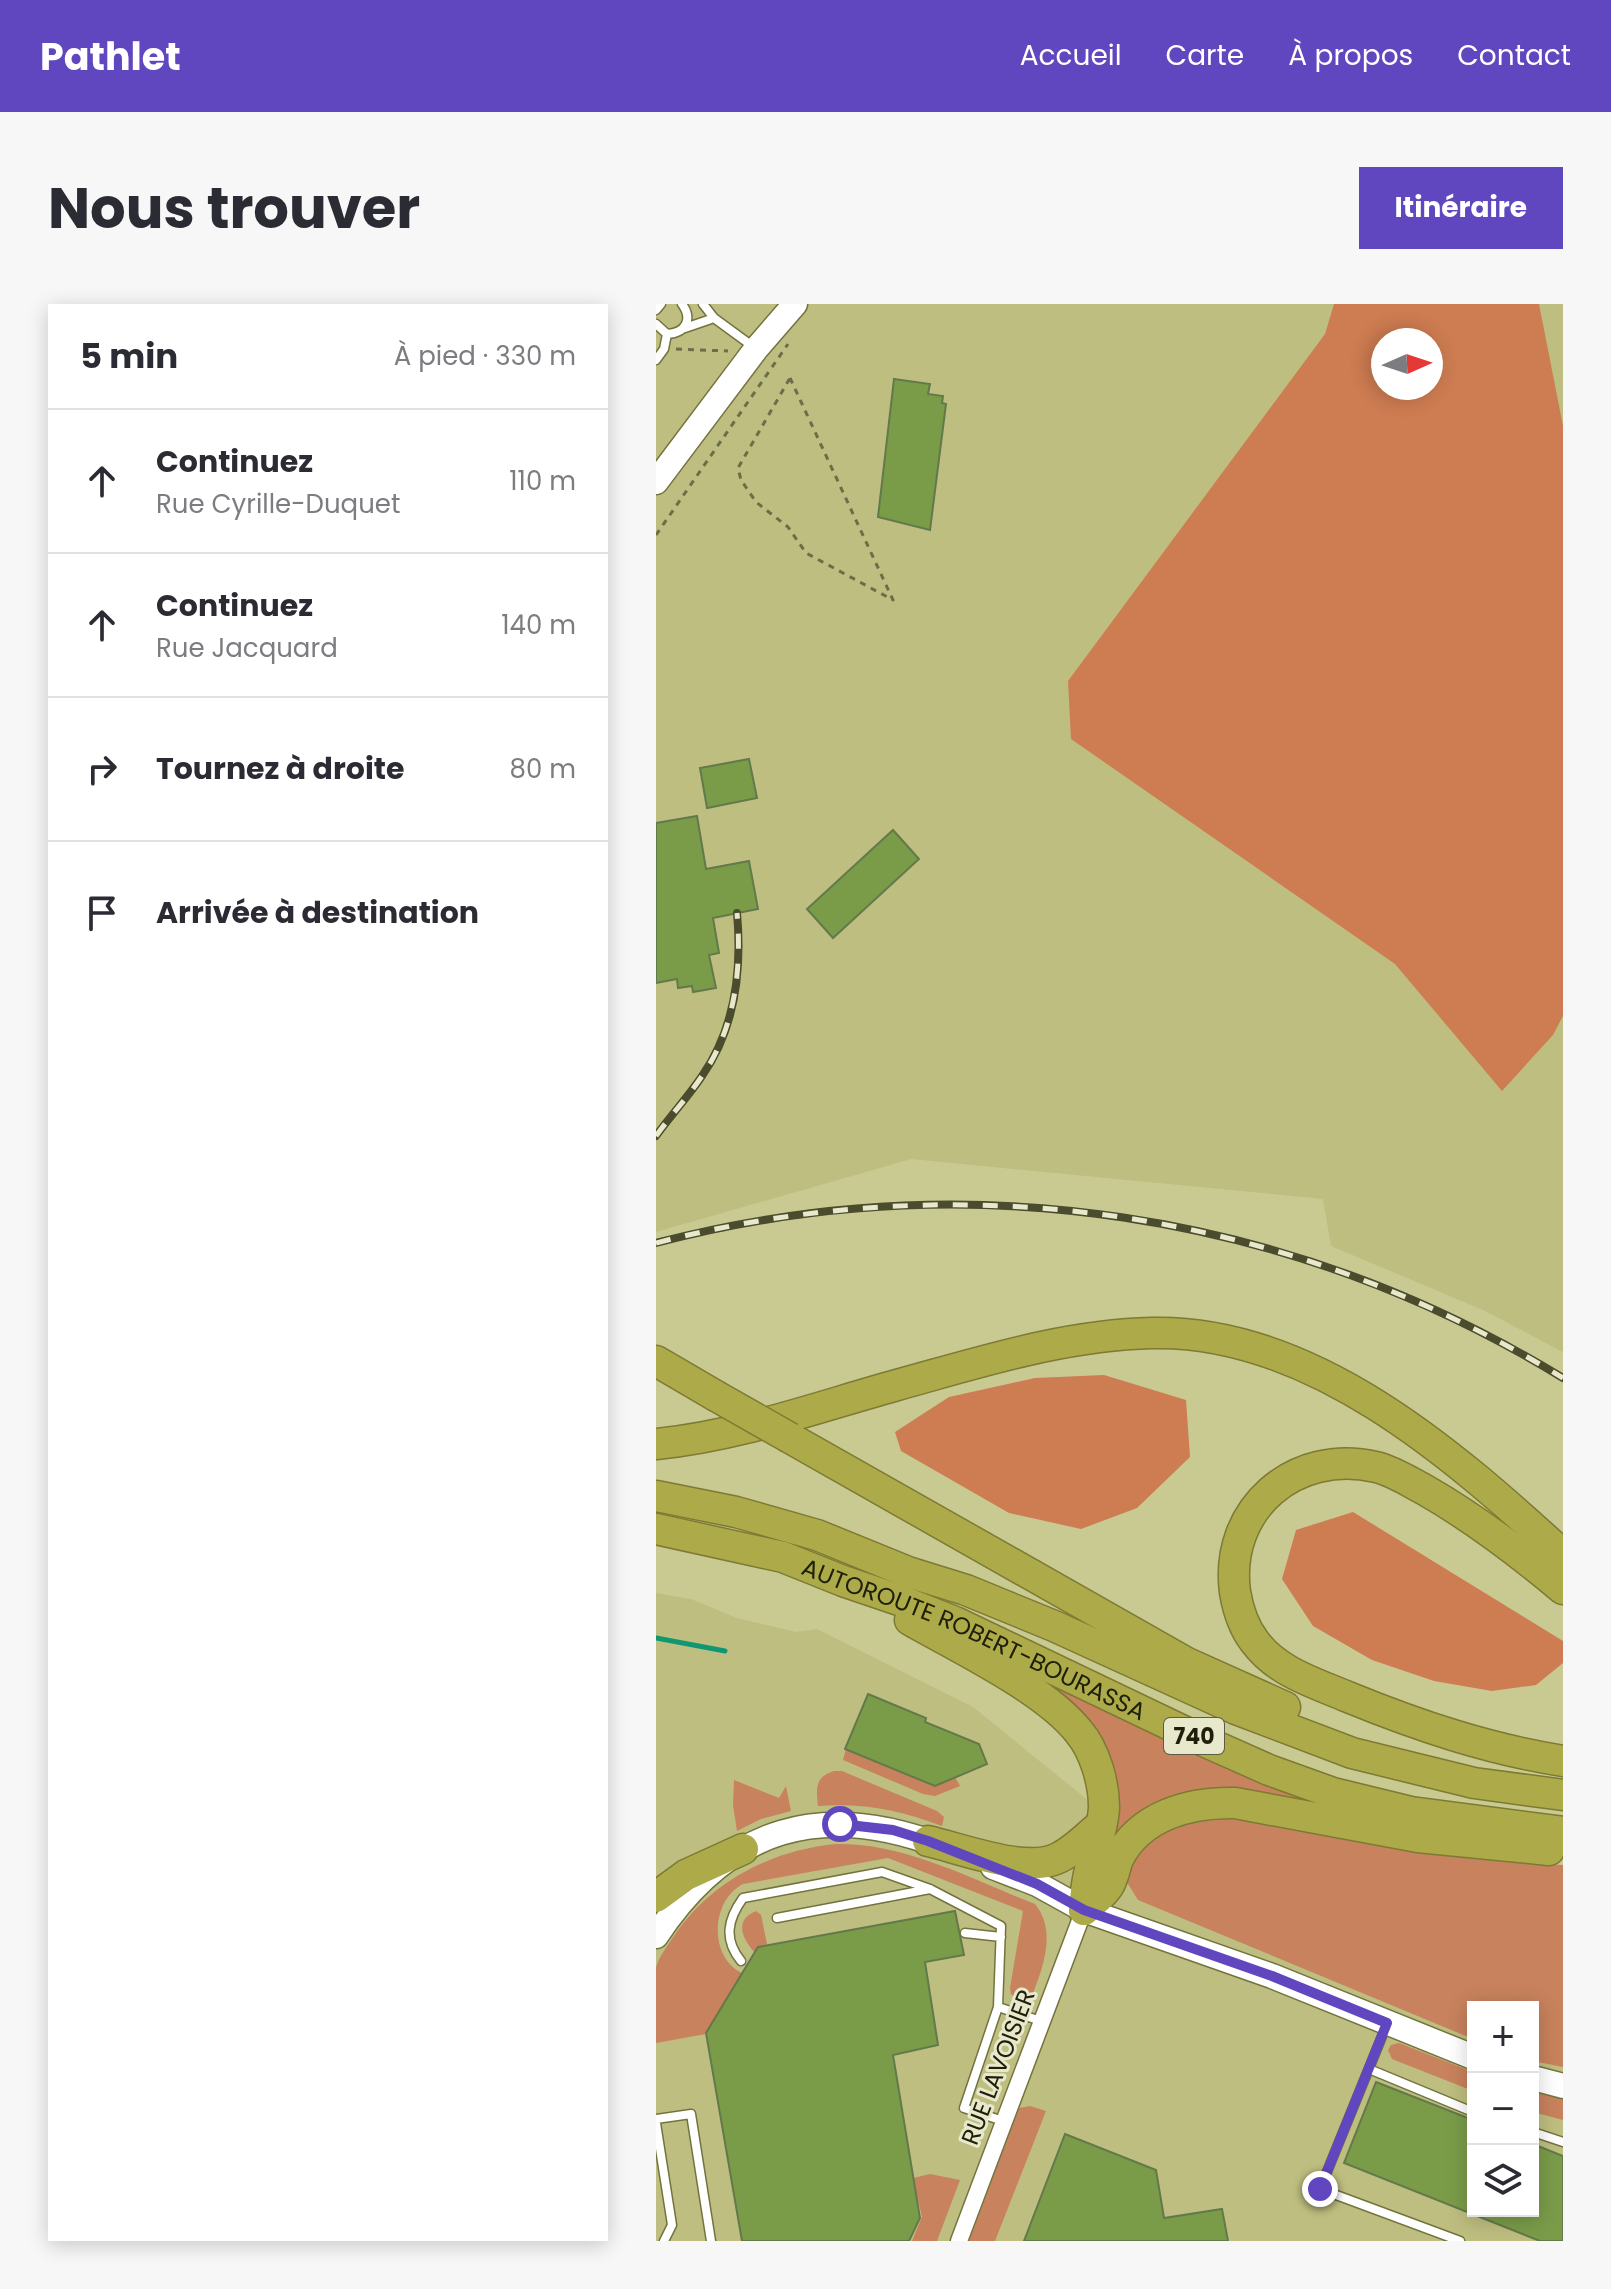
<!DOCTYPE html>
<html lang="fr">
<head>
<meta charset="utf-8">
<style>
  body { margin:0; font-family:Poppins,sans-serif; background:#f7f7f7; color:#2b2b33 }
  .controls { position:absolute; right:24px; bottom:24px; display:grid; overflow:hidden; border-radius:0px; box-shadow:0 4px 20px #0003 }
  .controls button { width:72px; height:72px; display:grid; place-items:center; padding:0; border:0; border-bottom:2px solid #e1e1e2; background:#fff; color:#2b2b33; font:40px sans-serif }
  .compass { position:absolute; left:715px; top:24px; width:72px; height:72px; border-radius:50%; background:#fff; box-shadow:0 4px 20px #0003; rotate:87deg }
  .stop { position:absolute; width:24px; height:24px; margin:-18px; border:6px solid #6147bf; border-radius:50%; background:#fff }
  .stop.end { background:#6147bf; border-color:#fff; box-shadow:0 2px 8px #0008 }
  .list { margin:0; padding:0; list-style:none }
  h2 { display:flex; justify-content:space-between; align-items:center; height:104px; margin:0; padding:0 32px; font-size:34px }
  h2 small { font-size:26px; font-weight:400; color:#7c7c81 }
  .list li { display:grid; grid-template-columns:52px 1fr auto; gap:24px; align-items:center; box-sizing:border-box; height:144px; padding:0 32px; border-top:2px solid #e1e1e2 }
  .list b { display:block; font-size:30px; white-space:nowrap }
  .list p { margin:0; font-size:26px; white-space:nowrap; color:#7c7c81 }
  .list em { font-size:26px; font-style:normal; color:#7c7c81 }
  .icon { flex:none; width:44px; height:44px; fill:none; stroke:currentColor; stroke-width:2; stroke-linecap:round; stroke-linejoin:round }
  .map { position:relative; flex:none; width:907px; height:1937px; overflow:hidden; border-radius:0px }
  header { display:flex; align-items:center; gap:48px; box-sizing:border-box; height:112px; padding:0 40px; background:#6147bf; color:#fff }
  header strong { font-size:38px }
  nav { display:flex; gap:44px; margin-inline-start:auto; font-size:28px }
  .intro { display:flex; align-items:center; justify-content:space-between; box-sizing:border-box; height:192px; padding:0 48px }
  h1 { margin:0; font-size:56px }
  .button { padding:20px 36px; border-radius:0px; background:#6147bf; color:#fff; font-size:28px; font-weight:700 }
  main { display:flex; gap:48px; padding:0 48px }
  aside { flex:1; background:#fff; border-radius:0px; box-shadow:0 4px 20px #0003 }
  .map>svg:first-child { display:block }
  .built { fill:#bebe80; fill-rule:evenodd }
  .green { fill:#c8825d }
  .forest { fill:#ce7c51; fill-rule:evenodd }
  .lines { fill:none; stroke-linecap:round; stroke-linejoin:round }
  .stream { stroke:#119672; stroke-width:5 }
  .building { fill:#7a9c49; stroke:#64794a; stroke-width:2 }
  .lane-casing { stroke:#73733f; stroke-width:11 }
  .street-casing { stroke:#73733f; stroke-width:19 }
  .secondary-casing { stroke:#73733f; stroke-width:27 }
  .highway-casing { stroke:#7c7a33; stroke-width:33 }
  .path { stroke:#6d6d48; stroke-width:3; stroke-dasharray:6 6; stroke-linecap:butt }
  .lane { stroke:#fff; stroke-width:8 }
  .street { stroke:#fff; stroke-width:16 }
  .secondary { stroke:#fff; stroke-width:24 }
  .highway { stroke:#adab49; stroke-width:30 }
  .rail-casing { stroke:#4b4b2d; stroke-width:8 }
  .rail { stroke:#e7e8cc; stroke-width:5; stroke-dasharray:15; stroke-linecap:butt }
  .highway-bridge-casing { stroke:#7c7a33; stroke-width:33; stroke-linecap:butt }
  .highway-bridge { stroke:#adab49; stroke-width:30 }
  .route { stroke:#6147bf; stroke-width:10 }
  .labels { text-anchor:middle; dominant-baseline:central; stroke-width:6; stroke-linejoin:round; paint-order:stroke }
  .shield { fill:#e7e8cc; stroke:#5c5c44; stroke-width:2 }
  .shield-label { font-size:22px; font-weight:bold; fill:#20200a }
  .street-label { font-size:24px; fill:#20200a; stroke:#e7e8cc }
</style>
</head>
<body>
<header>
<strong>Pathlet</strong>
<nav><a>Accueil</a><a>Carte</a><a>À propos</a><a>Contact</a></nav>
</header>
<div class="intro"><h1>Nous trouver</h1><a class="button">Itinéraire</a></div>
<main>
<aside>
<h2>5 min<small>À pied · 330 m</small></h2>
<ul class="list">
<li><svg class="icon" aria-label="ahead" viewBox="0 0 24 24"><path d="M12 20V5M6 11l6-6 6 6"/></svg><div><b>Continuez</b><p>Rue Cyrille-Duquet</p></div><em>110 m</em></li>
<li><svg class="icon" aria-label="ahead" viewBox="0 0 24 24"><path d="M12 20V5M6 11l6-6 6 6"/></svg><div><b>Continuez</b><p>Rue Jacquard</p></div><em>140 m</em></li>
<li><svg class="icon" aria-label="right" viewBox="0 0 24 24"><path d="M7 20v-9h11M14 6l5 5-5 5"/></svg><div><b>Tournez à droite</b></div><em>80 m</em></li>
<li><svg class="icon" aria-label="arrive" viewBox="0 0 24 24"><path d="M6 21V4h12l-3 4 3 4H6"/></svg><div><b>Arrivée à destination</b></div></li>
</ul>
</aside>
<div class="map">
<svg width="907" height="1937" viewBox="0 0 907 1937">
  <rect width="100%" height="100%" fill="#c9c992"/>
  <path class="built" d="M0,0H907V1048L827,1006L675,942L667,895L255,855L0,928ZM727,36H775V84H727Z
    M0,1289L35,1295L81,1314L140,1328L161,1325L317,1403L492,1545L907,1591V1937H0ZM817,1703H877V1907H817Z"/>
  <path class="green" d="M396,1380L702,1509L571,1488L458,1539L457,1513L392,1385Z
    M190,1445L299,1473L304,1482L279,1492L267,1490L187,1456Z
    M178,1467H186L281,1507L288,1513L286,1522C243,1506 209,1499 162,1502C160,1484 159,1473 178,1467Z
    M78,1476L123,1494L130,1482L135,1507L105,1515L81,1527L77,1501Z
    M565,1510L782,1551L907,1561V1763L877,1757V1703H817V1735L482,1596L469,1575C479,1550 500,1525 526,1516C538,1512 553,1512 565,1510Z
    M180,1540C250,1539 315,1575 379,1600C401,1627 387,1663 376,1692L363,1697L355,1690L354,1684L367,1607L232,1554L87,1580C54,1597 53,1654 86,1669L50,1730L0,1739C0,1715 0,1688 0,1664C2,1654 12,1641 18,1632C55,1577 116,1546 180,1540Z
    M100,1607L105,1611L111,1640L102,1643L98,1648C86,1634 78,1616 100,1607Z
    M743,1739L817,1768V1787L736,1755L732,1746L735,1741Z
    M877,1788L907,1795V1816L877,1808Z
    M374,1802L390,1807L339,1937H313L363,1804Z
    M274,1870L304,1876L281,1937H256L266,1913L257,1874Z"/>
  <path class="forest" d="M678,0H883L907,122V712L897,731L846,787L739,660L415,435L412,377L669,30ZM727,36H775V84H727Z
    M448,1071L530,1096L534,1153L481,1204L425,1225L353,1209L245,1147L239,1128L293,1093L379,1074Z
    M697,1208L907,1337V1359L880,1381L836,1387L778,1377L716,1356L657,1322L626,1275L640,1226Z"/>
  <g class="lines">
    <path class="stream" d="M0,1334L69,1347"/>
  </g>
  <path class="building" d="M238,75L274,80L272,90L287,92L286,99L290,100L274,226L222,213Z
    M93,455L101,494L51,504L44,464Z
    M41,512L50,565L93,557L102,605L57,614L63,649L53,651L60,684L37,688L36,682L22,684L21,675L0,679V519Z
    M237,526L263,555L177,634L151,605Z
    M212,1390L270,1414L269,1418L323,1440L331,1460L279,1482L189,1445Z
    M299,1607L308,1651L269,1658L282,1741L237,1751L264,1914L253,1937H86L50,1729L102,1643Z
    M720,1778L817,1816V1907H877V1840L907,1852V1937H884L688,1859Z
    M409,1830L500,1866L508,1914L566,1905L572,1937H368Z"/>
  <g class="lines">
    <g class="lane-casing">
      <path id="lane" d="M47,0L58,14L99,44
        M0,6L5,0
        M0,20L11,30C30,29 37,15 26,0
        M29,24L58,14
        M0,56L8,45L11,30
        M121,1614L274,1585
        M309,1629L345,1633
        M85,1657C67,1635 72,1615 87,1594L226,1568L274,1585L345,1622L342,1703
        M731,1720L664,1885L804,1937
        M713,1765L817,1808
        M0,1815L35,1810L55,1937
        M347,1817L308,1804L342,1703L385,1717
        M0,1819L16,1921L8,1937
        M877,1828L907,1838"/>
    </g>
    <g class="street-casing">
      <path id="street" d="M303,1937L428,1606"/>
    </g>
    <g class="secondary-casing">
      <path id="secondary" d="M0,178L100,45L139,0
        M337,1563L381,1580L428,1606L616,1672L817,1753
        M0,1632C73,1522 166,1496 288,1543
        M877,1774L907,1782"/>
    </g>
    <g class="highway-casing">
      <g id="highway">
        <path d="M0,1057L60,1092"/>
        <path d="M134,1134L531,1359L629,1403"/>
        <path d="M0,1140C82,1132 162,1103 241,1081C325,1058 408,1031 496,1029C654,1025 797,1150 907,1251"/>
        <path d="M0,1192L80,1208L161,1231L252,1268L310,1286L398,1322L580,1405L696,1449L818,1479L907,1491"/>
        <path id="s1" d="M0,1225L127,1253L187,1277L246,1297L299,1318L550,1438L613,1466L677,1489L755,1508L907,1528"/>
        <path d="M907,1285C864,1249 818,1214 769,1186C754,1178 737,1167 720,1163C639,1144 568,1205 579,1288C582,1306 588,1324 599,1338C621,1368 659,1379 692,1393C763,1422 832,1445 907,1457"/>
        <path d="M254,1316C303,1344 389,1385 423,1428C439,1447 448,1479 448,1503C447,1528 436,1551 432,1575C430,1585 429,1596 428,1606"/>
        <path d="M272,1537C306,1545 368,1569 400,1555C417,1548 431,1532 445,1521"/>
        <path d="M0,1593L30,1571L87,1545"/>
        <path d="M428,1606C437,1598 449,1589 454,1579C458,1571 459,1563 462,1555C484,1511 534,1498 579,1499L762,1533L893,1546"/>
      </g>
    </g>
    <path class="path" d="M20,45L72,47
      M134,74L237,296L150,249L132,223L100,198L85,176L82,164Z
      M0,231L132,40"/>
    <use href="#lane" class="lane"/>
    <use href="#street" class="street"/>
    <use href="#secondary" class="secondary"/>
    <use href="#highway" class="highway"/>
    <g class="rail-casing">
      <path id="rail" d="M0,832C15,811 32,793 46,772C79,725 86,665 81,609
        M0,939C310,858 634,907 907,1074"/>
    </g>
    <use href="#rail" class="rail"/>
    <g class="highway-bridge-casing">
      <path id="highway-bridge" d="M60,1092L134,1134"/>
    </g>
    <use href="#highway-bridge" class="highway-bridge"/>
  </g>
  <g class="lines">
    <path class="route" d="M184,1520L237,1526L272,1537L381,1580L428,1606L616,1672L731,1719L664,1885"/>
  </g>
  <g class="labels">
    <rect class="shield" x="508" y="1414" width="60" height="36" rx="6"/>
    <g class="shield-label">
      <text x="538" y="1432">740</text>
    </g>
    <g class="street-label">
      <text stroke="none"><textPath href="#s1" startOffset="338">AUTOROUTE ROBERT-BOURASSA</textPath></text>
      <text transform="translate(342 1763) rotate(-69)">RUE LAVOISIER</text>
    </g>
  </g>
</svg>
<div class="controls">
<button>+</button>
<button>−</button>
<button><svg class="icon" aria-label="layers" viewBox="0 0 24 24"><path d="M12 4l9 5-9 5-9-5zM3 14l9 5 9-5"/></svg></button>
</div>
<svg class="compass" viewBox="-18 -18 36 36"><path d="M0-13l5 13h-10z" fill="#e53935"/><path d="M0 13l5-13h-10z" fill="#7c7c81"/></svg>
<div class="stop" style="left:184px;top:1520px"></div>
<div class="stop end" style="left:664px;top:1885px"></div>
</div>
</main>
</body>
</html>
